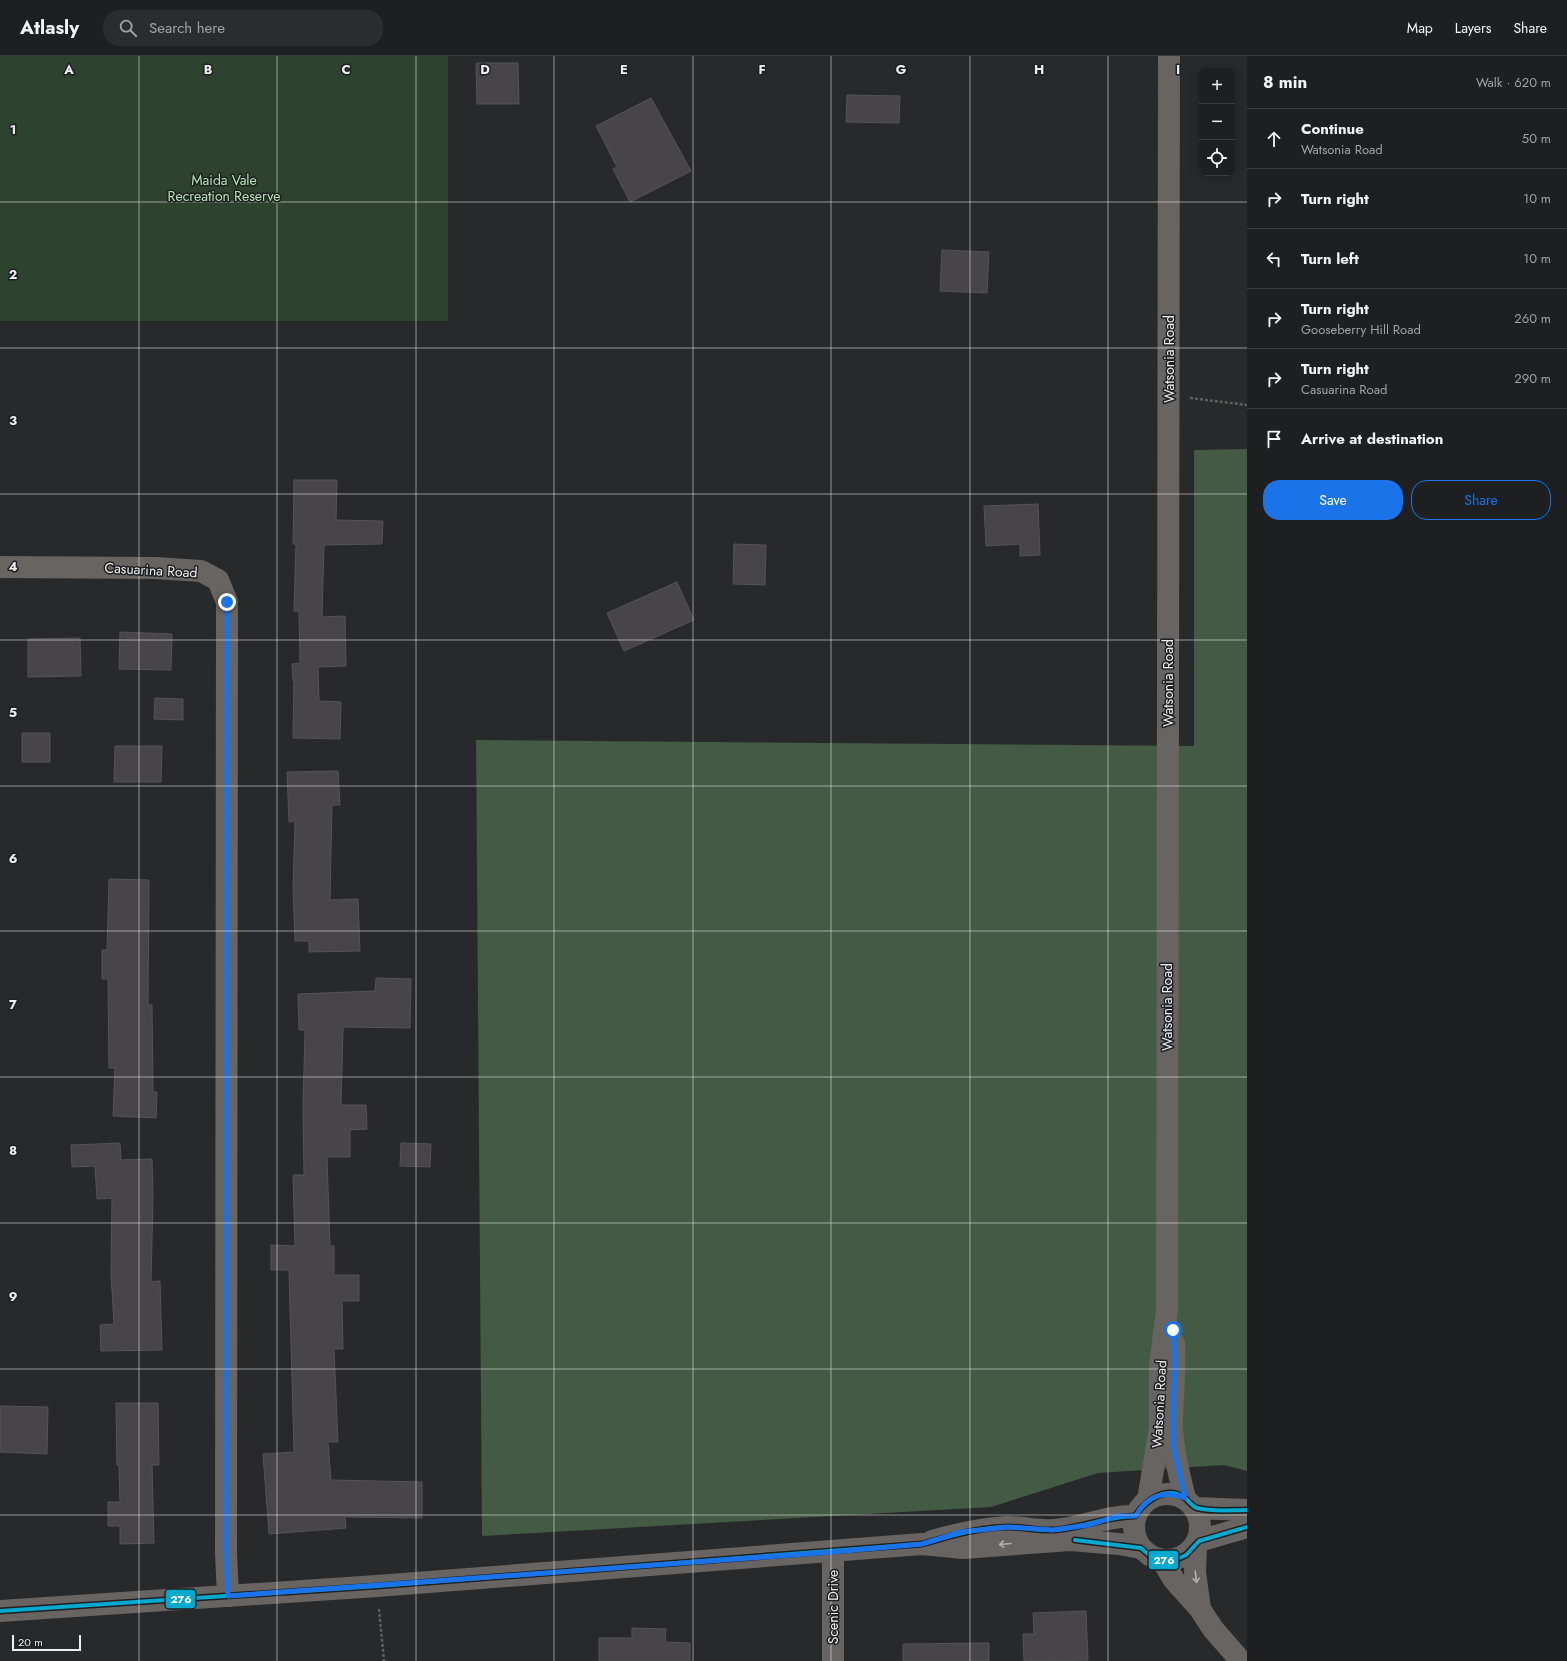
<!DOCTYPE html>
<html lang="en">
<head>
<meta charset="utf-8">
<style>
  body { margin:0; font-family:Jost,sans-serif; background:#2b2c2d; color:#f1f3f6 }
  .controls { position:absolute; right:12px; top:12px; display:grid; overflow:hidden; border-radius:8px; box-shadow:0 2px 10px #0003 }
  .controls button { width:36px; height:36px; display:grid; place-items:center; padding:0; border:0; border-bottom:1px solid #3c3d3e; background:#1e1f20; color:#f1f3f6; font:20px sans-serif }
  .scale { position:absolute; left:12px; bottom:10px; width:69px; box-sizing:border-box; padding-left:4px; border:2px solid #eeeff1; border-top:0; font-size:11px; line-height:14px; white-space:nowrap; color:#eeeff1; -webkit-text-stroke:3px #1e1f22; paint-order:stroke }
  .stop { position:absolute; width:12px; height:12px; margin:-9px; border:3px solid #1a73e8; border-radius:50%; background:#fff }
  .stop.end { background:#1a73e8; border-color:#fff; box-shadow:0 1px 4px #0008 }
  .list { margin:0; padding:0; list-style:none }
  h2 { display:flex; justify-content:space-between; align-items:center; height:52px; margin:0; padding:0 16px; font-size:17px }
  h2 small { font-size:13px; font-weight:400; color:#a1a2a5 }
  .list li { display:grid; grid-template-columns:26px 1fr auto; gap:12px; align-items:center; box-sizing:border-box; height:60px; padding:0 16px; border-top:1px solid #3c3d3e }
  .list b { display:block; font-size:15px; white-space:nowrap }
  .list p { margin:0; font-size:13px; white-space:nowrap; color:#a1a2a5 }
  .list em { font-size:13px; font-style:normal; color:#a1a2a5 }
  .actions { display:flex; gap:8px; padding:12px 16px }
  .actions a { flex:1; padding:9px 0; border:1px solid #1a73e8; border-radius:16px; text-align:center; font-size:14px; color:#1a73e8 }
  .actions .main { background:#1a73e8; color:#fff }
  .icon { flex:none; width:22px; height:22px; fill:none; stroke:currentColor; stroke-width:2; stroke-linecap:round; stroke-linejoin:round }
  .map { position:relative; flex:none; width:1247px; height:1605px; overflow:hidden }
  header { display:flex; align-items:center; gap:24px; box-sizing:border-box; height:56px; padding:0 20px; background:#1e1f20; border-bottom:1px solid #3c3d3e }
  header strong { font-size:19px }
  nav { display:flex; gap:22px; margin-inline-start:auto; font-size:14px }
  .search { width:280px; height:36px; background:#2b2c2d; display:flex; align-items:center; gap:10px; box-sizing:border-box; padding:0 14px; border-radius:16px; color:#a1a2a5; font-size:15px }
  main { display:flex }
  aside { flex:1; background:#1e1f20 }
  .map>svg:first-child { display:block }
  .green { fill:#2e432f }
  .forest { fill:#435a44 }
  .building { fill:#47444a; stroke:#555455 }
  .lines { fill:none; stroke-linecap:round; stroke-linejoin:round }
  .path { stroke:#615f5e; stroke-width:2.5; stroke-dasharray:3 2; stroke-linecap:butt }
  .minor { stroke:#686461; stroke-width:22 }
  .tertiary { stroke:#686461; stroke-width:22 }
  .bus-1-casing { stroke:#1e1f22; stroke-width:7 }
  .bus-1 { stroke:#00a9ce; stroke-width:4 }
  .oneway { stroke:#b2b0b0 }
  .route { stroke:#1a73e8; stroke-width:5 }
  .grid { fill:none; stroke:#eeeff1; stroke-width:1; stroke-opacity:0.55 }
  .labels { text-anchor:middle; dominant-baseline:central; stroke-width:3; stroke-linejoin:round; paint-order:stroke }
  .park-label { font-size:14px; fill:#b3e5b4; stroke:#1e1f22 }
  .street-label { font-size:14px; fill:#eeeff1; stroke:#1e1f22 }
  .grid-label { font-size:13px; text-anchor:middle; font-weight:bold; fill:#eeeff1; stroke:#1e1f22; stroke-width:3; stroke-linejoin:round; paint-order:stroke }
  .line-badge { stroke:#1e1f22; stroke-width:1.5 }
  .badge-label { font-size:11px; text-anchor:middle; font-weight:bold; fill:#fff }
</style>
</head>
<body>
<header>
<strong>Atlasly</strong>
<div class="search"><svg class="icon" aria-label="search" viewBox="0 0 24 24"><circle cx="10" cy="10" r="6"/><path d="M15 15l6 6"/></svg>Search here</div>
<nav><a>Map</a><a>Layers</a><a>Share</a></nav>
</header>
<main>
<div class="map">
<svg width="1247" height="1605" viewBox="0 0 1247 1605">
  <rect width="100%" height="100%" fill="#28292a"/>
  <path class="green" d="M0,0H448V265H0Z"/>
  <path class="forest" d="M1247,393V1415L1224,1409L1098,1417L991,1451L482,1480L476,684L1194,690V394Z"/>
  <path class="building" d="M476,7H518L519,48H477Z
    M847,39L900,40L899,67L846,66Z
    M651,42L691,115L630,146L613,113L617,111L596,70Z
    M942,194L989,196L987,237L940,235Z
    M294,424H337L336,464L383,465L382,488L324,489L322,561L345,560L346,610L318,611L319,645L341,646L340,683L293,682L294,625H293L292,608L300,607L299,555H294L296,488H293Z
    M1038,448L1040,499L1020,500V488L986,490L984,450Z
    M734,488L766,489L765,529L733,528Z
    M677,526L694,564L624,595L607,557Z
    M120,576L172,578L171,614L119,613Z
    M80,582L81,620L28,621V583Z
    M155,642L183,643V664L154,663Z
    M22,677H50V706H22Z
    M115,690H162L161,726H114Z
    M338,715L340,749H332L330,844L358,843L360,895L309,896V885H295L293,833L295,765L289,766L287,716Z
    M109,823L149,824L148,949H152L153,1036H157L156,1062L113,1060L115,1012H109L108,923H102V894H107Z
    M376,922L411,923L410,972L344,971L343,973L341,1049H366L367,1073L350,1074V1101H327L330,1190H334V1219H359V1245H342L343,1293H334L338,1386H328L331,1424L422,1426V1462L345,1461L346,1472L269,1478L263,1398L294,1396L289,1214H271V1189L295,1190L293,1119H304L303,1050L305,974H299L298,938L375,935Z
    M120,1087L121,1104L152,1103L153,1140L151,1226L160,1225L162,1294L101,1295L100,1269L114,1268L111,1218L112,1142L97,1143L95,1110L72,1111L71,1089Z
    M401,1087L431,1088L430,1111L400,1110Z
    M116,1347H158L159,1409H152L154,1487L120,1488V1470H108V1446H120L119,1409H117Z
    M0,1350L48,1351L47,1398L0,1396Z
    M1086,1555L1088,1604L1024,1605L1023,1578H1034L1033,1557Z
    M632,1572L666,1573L665,1586L690,1587V1605H599V1582H632Z
    M989,1587V1605H903V1588Z"/>
  <g class="lines">
    <path class="path" d="M1190,342L1247,349
      M379,1553L384,1605"/>
    <path class="minor" d="M0,511L155,512L201,515L218,524L227,546L226,1497L228,1540
      M833,1496V1605"/>
    <path class="tertiary" d="M1174,1287C1176,1315 1172,1342 1172,1370C1173,1395 1179,1418 1185,1442
      M1134 1471a33 33 0 1 1 66 0a33 33 0 1 1-66 0Z
      M1148,1444L1160,1371V1309L1167,1253L1169,0
      M1195,1452L1247,1454
      M932,1485C957,1478 982,1472 1008,1471C1023,1471 1039,1475 1054,1474C1082,1472 1108,1459 1135,1460
      M1199,1485L1247,1471
      M1196,1490L1195,1516L1200,1553
      M1162,1504L1174,1524L1200,1553L1213,1573L1241,1605
      M0,1555L377,1530L922,1488L963,1492L1070,1484L1119,1488L1141,1492"/>
    <g class="bus-1-casing">
      <path id="bus-1" d="M1075,1484L1141,1492L1150,1500L1162,1504H1175L1186,1499L1199,1485L1247,1471
        M0,1555L377,1530L922,1488C950,1480 979,1471 1009,1471C1024,1471 1039,1475 1054,1474C1082,1472 1108,1460 1135,1460C1146,1444 1166,1429 1185,1442C1189,1445 1191,1450 1197,1452C1212,1456 1231,1454 1247,1454"/>
    </g>
    <use href="#bus-1" class="bus-1"/>
  </g>
  <defs><path id="oneway-shaft" d="M-6 0H5M1.5-3L5.5 0L1.5 3" fill="none" stroke-width="1.6" stroke-linecap="round" stroke-linejoin="round"/></defs>
  <g class="oneway">
    <use href="#oneway-shaft" transform="translate(1005 1488) rotate(175)"/>
    <use href="#oneway-shaft" transform="translate(1196 1521) rotate(83)"/>
  </g>
  <g class="lines">
    <path class="route" d="M227,546L226,1497L228,1540L833,1496L922,1488L961,1476L1008,1471L1053,1474L1088,1469L1118,1460H1136C1146,1440 1163,1434 1185,1442L1173,1390V1348L1175,1303L1173,1274"/>
  </g>
  <path class="grid" d="M139,0V1605M277,0V1605M416,0V1605M554,0V1605M693,0V1605M831,0V1605M970,0V1605M1108,0V1605M0,146H1247M0,292H1247M0,438H1247M0,584H1247M0,730H1247M0,875H1247M0,1021H1247M0,1167H1247M0,1313H1247M0,1459H1247"/>
  <g class="labels">
    <g class="park-label">
      <text x="224" y="124">Maida Vale<tspan x="224" dy="16">Recreation Reserve</tspan></text>
    </g>
    <g class="street-label">
      <text transform="translate(1169 303) rotate(-90)">Watsonia Road</text>
      <text transform="translate(151 514) rotate(3)">Casuarina Road</text>
      <text transform="translate(1168 627) rotate(-90)">Watsonia Road</text>
      <text transform="translate(1167 951) rotate(-90)">Watsonia Road</text>
      <text transform="translate(1159 1348) rotate(-87)">Watsonia Road</text>
      <text transform="translate(833 1551) rotate(-90)">Scenic Drive</text>
    </g>
  </g>
  <g class="grid-label">
    <text x="69" y="18">A</text>
    <text x="208" y="18">B</text>
    <text x="346" y="18">C</text>
    <text x="485" y="18">D</text>
    <text x="624" y="18">E</text>
    <text x="762" y="18">F</text>
    <text x="901" y="18">G</text>
    <text x="1039" y="18">H</text>
    <text x="1178" y="18">I</text>
    <text x="13" y="78">1</text>
    <text x="13" y="223">2</text>
    <text x="13" y="369">3</text>
    <text x="13" y="515">4</text>
    <text x="13" y="661">5</text>
    <text x="13" y="807">6</text>
    <text x="13" y="953">7</text>
    <text x="13" y="1099">8</text>
    <text x="13" y="1245">9</text>
  </g>
  <g class="line-badge">
    <rect x="1148" y="1494" width="31" height="20" rx="4" fill="#00a9ce"/>
    <rect x="165" y="1533" width="31" height="20" rx="4" fill="#00a9ce"/>
  </g>
  <g class="badge-label">
    <text x="1164" y="1508">276</text>
    <text x="181" y="1547">276</text>
  </g>
</svg>
<div class="controls">
<button>+</button>
<button>−</button>
<button><svg class="icon" aria-label="locate" viewBox="0 0 24 24"><circle cx="12" cy="12" r="6"/><path d="M12 2v4M12 18v4M2 12h4M18 12h4"/></svg></button>
</div>
<div class="scale">20 m</div>
<div class="stop" style="left:1173px;top:1274px"></div>
<div class="stop end" style="left:227px;top:546px"></div>
</div>
<aside>
<h2>8 min<small>Walk · 620 m</small></h2>
<ul class="list">
<li><svg class="icon" aria-label="ahead" viewBox="0 0 24 24"><path d="M12 20V5M6 11l6-6 6 6"/></svg><div><b>Continue</b><p>Watsonia Road</p></div><em>50 m</em></li>
<li><svg class="icon" aria-label="right" viewBox="0 0 24 24"><path d="M7 20v-9h11M14 6l5 5-5 5"/></svg><div><b>Turn right</b></div><em>10 m</em></li>
<li><svg class="icon" aria-label="left" viewBox="0 0 24 24"><path d="M17 20v-9H6M10 6l-5 5 5 5"/></svg><div><b>Turn left</b></div><em>10 m</em></li>
<li><svg class="icon" aria-label="right" viewBox="0 0 24 24"><path d="M7 20v-9h11M14 6l5 5-5 5"/></svg><div><b>Turn right</b><p>Gooseberry Hill Road</p></div><em>260 m</em></li>
<li><svg class="icon" aria-label="right" viewBox="0 0 24 24"><path d="M7 20v-9h11M14 6l5 5-5 5"/></svg><div><b>Turn right</b><p>Casuarina Road</p></div><em>290 m</em></li>
<li><svg class="icon" aria-label="arrive" viewBox="0 0 24 24"><path d="M6 21V4h12l-3 4 3 4H6"/></svg><div><b>Arrive at destination</b></div></li>
</ul>
<div class="actions"><a class="main">Save</a><a>Share</a></div>
</aside>
</main>
</body>
</html>
